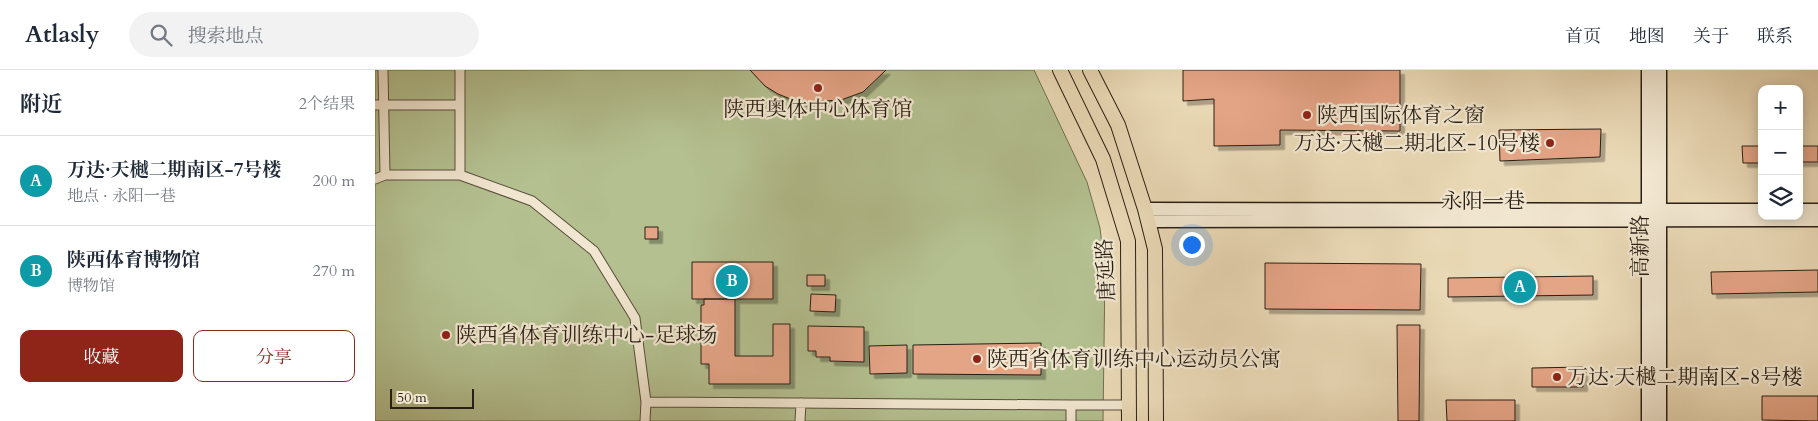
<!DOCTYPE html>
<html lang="zh">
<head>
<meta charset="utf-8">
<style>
  body { margin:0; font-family:Cardo,"Noto Serif SC",serif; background:#f2f2f3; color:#1f2937 }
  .controls { position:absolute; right:15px; top:15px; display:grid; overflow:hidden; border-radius:10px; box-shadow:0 2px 12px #0003 }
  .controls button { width:45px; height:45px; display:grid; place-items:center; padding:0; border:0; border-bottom:1px solid #e0e1e3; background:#fff; color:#1f2937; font:25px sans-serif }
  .scale { position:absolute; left:15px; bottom:12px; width:84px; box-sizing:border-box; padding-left:5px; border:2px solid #291f14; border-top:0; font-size:14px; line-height:18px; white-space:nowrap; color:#291f14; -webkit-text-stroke:4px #f1e6d0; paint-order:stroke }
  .you { position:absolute; left:816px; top:174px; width:18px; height:18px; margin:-12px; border:4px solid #fff; border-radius:50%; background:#1a73e8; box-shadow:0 0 0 8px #1a73e833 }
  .badge { display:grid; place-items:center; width:32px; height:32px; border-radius:50%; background:#8f2418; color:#fff; font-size:16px; font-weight:700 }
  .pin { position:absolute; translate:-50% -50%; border:2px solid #fff; box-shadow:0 1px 5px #0006 }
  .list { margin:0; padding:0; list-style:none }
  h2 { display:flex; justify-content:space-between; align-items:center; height:65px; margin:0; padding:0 20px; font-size:21px }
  h2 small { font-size:16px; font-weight:400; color:#747a83 }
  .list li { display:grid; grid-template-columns:32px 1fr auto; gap:15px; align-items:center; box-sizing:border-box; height:90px; padding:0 20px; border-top:1px solid #e0e1e3 }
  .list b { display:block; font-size:19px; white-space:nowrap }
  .list p { margin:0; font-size:16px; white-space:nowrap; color:#747a83 }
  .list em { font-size:16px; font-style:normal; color:#747a83 }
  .actions { display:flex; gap:10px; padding:15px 20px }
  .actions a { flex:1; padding:11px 0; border:1px solid #8f2418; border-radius:10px; text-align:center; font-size:18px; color:#8f2418 }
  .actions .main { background:#8f2418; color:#fff }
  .icon { flex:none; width:28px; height:28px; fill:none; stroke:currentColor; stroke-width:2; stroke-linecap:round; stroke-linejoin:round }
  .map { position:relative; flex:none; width:1443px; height:351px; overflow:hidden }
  header { display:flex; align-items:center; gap:30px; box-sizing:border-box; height:70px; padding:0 25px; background:#fff; border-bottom:1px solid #e0e1e3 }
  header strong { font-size:24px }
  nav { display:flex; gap:28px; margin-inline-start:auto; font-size:18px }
  .search { width:350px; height:45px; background:#f2f2f3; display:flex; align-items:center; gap:12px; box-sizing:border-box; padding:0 18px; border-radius:28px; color:#747a83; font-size:19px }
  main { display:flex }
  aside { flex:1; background:#fff }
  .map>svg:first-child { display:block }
  .green { fill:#b4c090; stroke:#6e7052 }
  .building { fill:#e4a486; stroke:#291f14; filter:url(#shadow) }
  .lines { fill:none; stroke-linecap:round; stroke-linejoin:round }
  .street-casing { stroke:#594e3c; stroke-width:11 }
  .secondary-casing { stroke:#291f14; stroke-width:15 }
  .primary-casing { stroke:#291f14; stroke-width:16 }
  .street { stroke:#f1e6d0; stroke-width:9 }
  .secondary { stroke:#f1e6d0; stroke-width:12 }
  .primary { stroke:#ead9b6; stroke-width:14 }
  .poi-dot { fill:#8f2418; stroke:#f1e6d0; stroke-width:2 }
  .labels { text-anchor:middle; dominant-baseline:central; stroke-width:4.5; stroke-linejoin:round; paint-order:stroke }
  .poi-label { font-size:21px; fill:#291f14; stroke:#f1e6d0; text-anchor:start }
  .street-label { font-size:21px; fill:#291f14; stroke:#f1e6d0 }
</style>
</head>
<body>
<header>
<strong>Atlasly</strong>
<div class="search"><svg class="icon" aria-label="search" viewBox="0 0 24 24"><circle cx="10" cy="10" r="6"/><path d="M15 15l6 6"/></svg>搜索地点</div>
<nav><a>首页</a><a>地图</a><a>关于</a><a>联系</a></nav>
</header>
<main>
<aside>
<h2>附近<small>2个结果</small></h2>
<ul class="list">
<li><span class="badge" style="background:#0f9aa8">A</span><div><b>万达·天樾二期南区-7号楼</b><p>地点 · 永阳一巷</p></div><em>200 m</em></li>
<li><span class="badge" style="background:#0f9aa8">B</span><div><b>陕西体育博物馆</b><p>博物馆</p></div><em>270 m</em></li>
</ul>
<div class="actions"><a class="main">收藏</a><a>分享</a></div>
</aside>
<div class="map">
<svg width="1443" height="351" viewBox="0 0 1443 351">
  <defs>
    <filter id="shadow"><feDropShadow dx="4.5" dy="4.5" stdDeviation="0" flood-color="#0004"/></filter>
  </defs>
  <rect width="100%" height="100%" fill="#ead9b6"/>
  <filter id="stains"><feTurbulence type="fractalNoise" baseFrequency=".004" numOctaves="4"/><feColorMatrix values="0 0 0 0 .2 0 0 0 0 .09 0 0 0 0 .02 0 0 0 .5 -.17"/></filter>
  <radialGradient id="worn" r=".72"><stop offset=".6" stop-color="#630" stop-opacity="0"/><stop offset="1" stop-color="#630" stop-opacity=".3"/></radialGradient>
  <path class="green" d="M0,0H659L712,112L725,158L730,201L728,351H0Z"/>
  <path class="building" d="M375,0H511L488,22L466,30L432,32H423L403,24L390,16Z
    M808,0H1025V61L905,60V75L839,76V29L808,31Z
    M1226,59L1225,87L1125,91L1124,60Z
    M1367,76H1387V93H1368Z
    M1424,76H1443V92H1424Z
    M270,157H283V169H270Z
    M317,192H398V229H317Z
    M890,193L1046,194L1045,240L890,239Z
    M1443,200V222L1337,224L1336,202Z
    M432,205H450V216H432Z
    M1218,206V225L1073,227V208Z
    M436,224L461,225L460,242L435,241Z
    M329,229H360V286H398V254H415V314H334V294H326V235H329Z
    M1022,255H1045L1044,351H1023Z
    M433,256L489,257V292L455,291V287H441V281H433Z
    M666,273V305L538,304V275Z
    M532,275V303L495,304L494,276Z
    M1208,297V317H1157V298Z
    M1387,326H1443V351L1387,350Z
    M1071,330H1140V351H1072Z"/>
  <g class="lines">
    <g class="street-casing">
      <path id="street" d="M8,0L10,105
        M85,0V105
        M0,35H85
        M0,109L10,105H85L157,131L219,181L260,248L271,332L270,351
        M271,332L696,335V351
        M696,335H754
        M425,351L426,333"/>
    </g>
    <g class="secondary-casing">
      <path id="secondary" d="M770,139L1387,140
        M1424,140H1443
        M774,151L1443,150
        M1273,351V0
        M1285,351V0"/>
    </g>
    <g class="primary-casing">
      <path id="primary" d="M685,0L728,89L753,171L754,351
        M715,0L743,55L770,139L780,179L781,351"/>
    </g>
    <use href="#street" class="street"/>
    <use href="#secondary" class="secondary"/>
    <use href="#primary" class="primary"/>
  </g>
  <g class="poi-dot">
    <circle cx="443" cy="18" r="5"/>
    <circle cx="932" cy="45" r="5"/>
    <circle cx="1175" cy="73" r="5"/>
    <circle cx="71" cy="265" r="5"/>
    <circle cx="602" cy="289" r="5"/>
    <circle cx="1182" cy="307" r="5"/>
  </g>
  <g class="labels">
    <g class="poi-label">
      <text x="443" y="39" text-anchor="middle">陕西奥体中心体育馆</text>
      <text x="942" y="45">陕西国际体育之窗</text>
      <text x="1165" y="73" text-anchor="end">万达·天樾二期北区-10号楼</text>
      <text x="81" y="265">陕西省体育训练中心-足球场</text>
      <text x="612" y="289">陕西省体育训练中心运动员公寓</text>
      <text x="1192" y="307">万达·天樾二期南区-8号楼</text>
    </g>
    <g class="street-label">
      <text x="1108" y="131">永阳一巷</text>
      <text transform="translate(1265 176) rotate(-90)">高新路</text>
      <text transform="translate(731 200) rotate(-93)">唐延路</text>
    </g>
  </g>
  <rect width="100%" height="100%" filter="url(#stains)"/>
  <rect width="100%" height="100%" fill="url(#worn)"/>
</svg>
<div class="controls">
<button>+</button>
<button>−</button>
<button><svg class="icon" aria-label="layers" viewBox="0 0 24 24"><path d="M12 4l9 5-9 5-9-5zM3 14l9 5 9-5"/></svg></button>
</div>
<div class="scale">50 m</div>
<div class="you"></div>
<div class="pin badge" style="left:1145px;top:217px;background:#0f9aa8">A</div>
<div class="pin badge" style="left:357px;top:211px;background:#0f9aa8">B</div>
</div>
</main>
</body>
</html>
